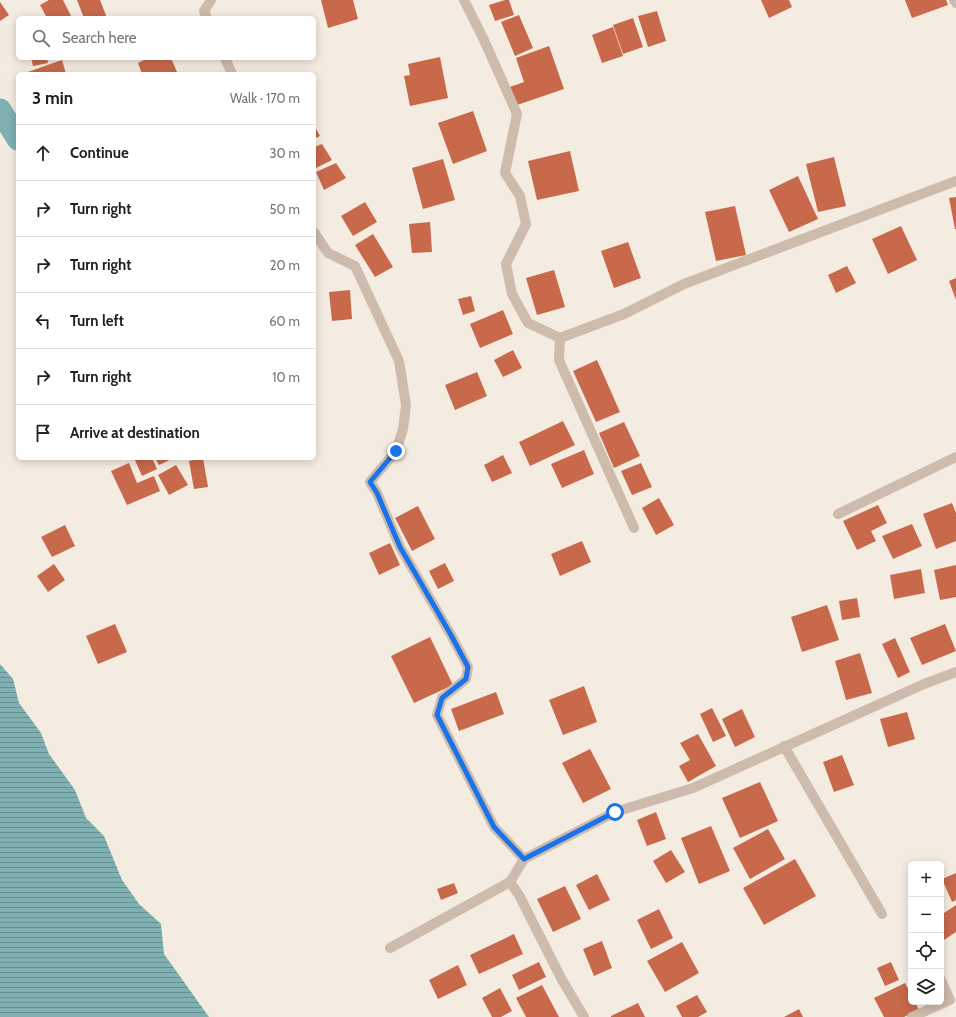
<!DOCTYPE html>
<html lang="en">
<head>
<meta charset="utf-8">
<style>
  body { margin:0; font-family:Cabin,sans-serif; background:#f6f6f6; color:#222 }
  .controls { position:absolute; right:12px; bottom:12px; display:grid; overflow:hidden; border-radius:6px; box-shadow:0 2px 10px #0003 }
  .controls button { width:36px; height:36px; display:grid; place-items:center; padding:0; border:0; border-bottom:1px solid #e0e0e0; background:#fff; color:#222; font:20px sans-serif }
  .stop { position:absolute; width:12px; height:12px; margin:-9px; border:3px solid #1a73e8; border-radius:50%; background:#fff }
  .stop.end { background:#1a73e8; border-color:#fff; box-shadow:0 1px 4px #0008 }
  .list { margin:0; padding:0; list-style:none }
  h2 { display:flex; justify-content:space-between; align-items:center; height:52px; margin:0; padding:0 16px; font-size:17px }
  h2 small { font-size:13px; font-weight:400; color:#767676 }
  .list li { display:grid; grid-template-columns:26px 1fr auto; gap:12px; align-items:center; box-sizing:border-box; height:56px; padding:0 16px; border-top:1px solid #e0e0e0 }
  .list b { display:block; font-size:15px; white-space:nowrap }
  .list em { font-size:13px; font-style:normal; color:#767676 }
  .icon { flex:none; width:22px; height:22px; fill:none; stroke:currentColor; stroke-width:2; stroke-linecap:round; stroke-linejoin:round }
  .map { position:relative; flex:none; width:956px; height:1017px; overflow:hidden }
  .search { position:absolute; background:#fff; box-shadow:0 2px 10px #0003; left:16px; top:16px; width:300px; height:44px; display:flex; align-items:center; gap:10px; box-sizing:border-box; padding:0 14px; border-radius:6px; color:#767676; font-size:15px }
  .panel { position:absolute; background:#fff; box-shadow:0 2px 10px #0003; left:16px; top:72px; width:300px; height:388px; border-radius:6px }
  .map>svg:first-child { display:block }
  .water { fill:url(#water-rules) }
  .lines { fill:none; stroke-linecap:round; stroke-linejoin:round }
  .canal { stroke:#7fb0b2; stroke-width:23 }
  .building { fill:#c8694b }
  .minor { stroke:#cdbbac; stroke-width:10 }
  .route { stroke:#1a73e8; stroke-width:5 }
</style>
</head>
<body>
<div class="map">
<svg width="956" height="1017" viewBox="0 0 956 1017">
  <defs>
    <pattern id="water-rules" width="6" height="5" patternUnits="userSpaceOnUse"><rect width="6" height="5" fill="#7fb0b2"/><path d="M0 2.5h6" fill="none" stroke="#699091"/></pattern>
  </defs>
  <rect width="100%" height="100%" fill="#f4ebe1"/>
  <path class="water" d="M0,664L13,679L19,703L41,733L49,754L75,790L86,818L104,836L122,880L139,904L161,924L164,954L209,1017H0Z"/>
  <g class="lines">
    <path class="canal" d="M0,110L18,139"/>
  </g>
  <path class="building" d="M49,0H63L72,18H47L40,5Z
    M77,0H100L107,18H84Z
    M321,0H353L358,19L328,28Z
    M505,0H509L514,15L495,21L489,5Z
    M761,0H789L792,7L769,18Z
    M905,0H946L948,5L912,18Z
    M0,2L9,15L0,21Z
    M657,11L666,41L648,47L638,16Z
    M519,15L533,48L515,56L501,22Z
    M633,18L643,47L623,54L613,25Z
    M613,27L623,56L602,63L592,35Z
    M549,46L564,89L517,105L510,87L524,82L516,58Z
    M440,57L448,98L410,106L404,76L410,75L408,64Z
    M31,58H47L48,63L33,66Z
    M148,58H171L177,72L171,74H142L138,63Z
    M62,60L66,74H25V73Z
    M473,111L487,151L453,164L438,123Z
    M314,125L320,136L314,139Z
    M322,144L332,160L314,169V147Z
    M570,151L579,191L537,200L528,161Z
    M834,157L846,206L818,212L806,164Z
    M443,159L455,200L423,209L412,168Z
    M336,163L346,178L324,190L316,172Z
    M798,176L818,219L789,232L769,190Z
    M956,197V229H955L949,198Z
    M365,202L377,222L353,236L341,216Z
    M735,206L746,255L716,261L705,212Z
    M430,222L432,252L412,253L409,224Z
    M901,226L917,260L888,274L872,239Z
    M373,234L393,267L375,277L355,245Z
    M628,242L641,278L614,288L601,251Z
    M847,266L856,283L836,293L828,275Z
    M554,270L565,307L537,315L526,278Z
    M956,278V300L949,281Z
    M350,290L352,319L332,321L329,292Z
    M471,296L475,311L463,315L458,299Z
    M503,310L513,334L480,348L470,324Z
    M513,350L522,368L503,377L494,360Z
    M597,360L620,412L596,422L573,371Z
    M477,372L487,396L455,410L445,385Z
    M563,421L575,445L530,466L519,442Z
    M624,422L640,456L614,468L599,433Z
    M584,450L594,474L562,488L551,464Z
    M503,455L512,473L492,482L484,465Z
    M134,458H152L157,469L142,476Z
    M155,458H174L159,465Z
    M203,458L208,487L194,489L189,461Z
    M129,463L137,483L154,476L160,491L127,505L111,471Z
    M641,463L652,487L632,495L621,471Z
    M176,465L188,485L169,495L158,475Z
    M659,498L674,525L656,535L642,508Z
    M952,503L956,513V541L936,549L923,514Z
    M878,505L887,523L871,531L876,541L857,550L843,521Z
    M418,506L435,539L412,551L395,518Z
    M912,524L922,546L893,559L882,536Z
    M65,525L75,546L52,557L41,537Z
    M582,541L591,562L560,576L551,554Z
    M390,543L400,565L379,575L369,553Z
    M445,563L454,581L438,589L429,571Z
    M54,564L65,580L48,592L37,576Z
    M956,565V597L940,600L934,570Z
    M921,569L925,593L894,599L890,575Z
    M857,598L860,617L842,620L839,601Z
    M827,605L839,640L802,652L791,617Z
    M115,624L127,652L98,664L86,636Z
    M945,624L956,651L922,665L910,638Z
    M430,637L453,685L414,703L391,656Z
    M895,638L910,672L898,678L882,644Z
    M860,653L872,693L846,700L835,661Z
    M584,686L597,722L563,735L549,700Z
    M496,692L504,714L459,731L451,709Z
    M712,708L726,736L713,742L700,714Z
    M742,709L755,737L735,747L722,719Z
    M907,712L915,739L888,747L880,719Z
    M698,734L716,766L688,782L679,766L690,760L680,743Z
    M590,749L611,789L583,803L562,763Z
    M842,755L854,785L834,792L823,762Z
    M760,782L778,821L740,838L722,798Z
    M656,812L666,839L647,846L637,820Z
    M711,826L730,871L699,884L681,838Z
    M768,829L785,859L750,879L733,848Z
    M671,850L685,872L666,883L653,861Z
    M795,859L816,896L764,925L743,888Z
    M956,873V900L952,902L942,879Z
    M597,874L610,900L589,910L576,885Z
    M454,883L458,893L441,900L437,889Z
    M565,886L581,919L553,932L537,899Z
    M956,905V932L941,942V915Z
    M659,909L673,938L651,949L637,920Z
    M514,934L523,954L479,974L470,955Z
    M602,941L612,968L594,976L583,949Z
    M682,942L699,973L665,992L647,961Z
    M539,962L546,977L519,990L512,975Z
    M891,962L899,980L885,986L877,968Z
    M458,965L467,985L438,999L429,980Z
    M905,983L911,994V1002H915L919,1010L904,1017H884L874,998Z
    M542,985L559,1017H526L516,998Z
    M500,988L512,1011L501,1017H492L482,998Z
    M697,995L707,1012L698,1017H682L676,1006Z
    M638,1003L645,1017H611V1016Z
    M799,1009L803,1017H784Z"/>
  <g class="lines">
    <path class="minor" d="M464,0L484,40L517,114L505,173L520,196L526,224L506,264L512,294L528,323L560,338L624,314L684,284L956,181
      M954,0L956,3
      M207,18L204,11L211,0
      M225,58L232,74
      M314,232L328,253L355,266L399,361L406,405L403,429L396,451L370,482L377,493L400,547L451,635L468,667L466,679L442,698L437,715L494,827L524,859
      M560,338L559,360L634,528
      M838,514L956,457
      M784,746L882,914
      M510,882L519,895L561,978L584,1017
      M390,948L510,882L524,859L615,812L693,788L924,684L956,672
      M912,1017L950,1000L941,980"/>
  </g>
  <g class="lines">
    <path class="route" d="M396,451L370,482L377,493L400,547L451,635L468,667L466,679L442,698L437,715L494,827L524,859L615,812"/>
  </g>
</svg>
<div class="controls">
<button>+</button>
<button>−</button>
<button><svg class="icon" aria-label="locate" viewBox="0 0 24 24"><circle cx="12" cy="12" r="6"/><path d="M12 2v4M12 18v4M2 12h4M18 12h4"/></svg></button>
<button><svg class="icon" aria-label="layers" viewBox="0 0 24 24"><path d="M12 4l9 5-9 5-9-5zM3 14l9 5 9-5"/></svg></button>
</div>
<div class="stop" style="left:615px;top:812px"></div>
<div class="stop end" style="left:396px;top:451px"></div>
<div class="search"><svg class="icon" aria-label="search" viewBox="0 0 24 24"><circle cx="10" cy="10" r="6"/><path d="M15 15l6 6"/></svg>Search here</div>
<section class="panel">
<h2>3 min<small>Walk · 170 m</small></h2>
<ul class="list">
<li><svg class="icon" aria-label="ahead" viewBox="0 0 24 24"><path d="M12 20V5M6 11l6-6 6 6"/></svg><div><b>Continue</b></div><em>30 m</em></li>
<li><svg class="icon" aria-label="right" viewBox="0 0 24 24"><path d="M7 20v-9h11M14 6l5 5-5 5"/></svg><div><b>Turn right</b></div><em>50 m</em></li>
<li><svg class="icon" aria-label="right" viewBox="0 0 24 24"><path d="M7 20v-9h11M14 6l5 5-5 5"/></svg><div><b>Turn right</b></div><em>20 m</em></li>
<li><svg class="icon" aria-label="left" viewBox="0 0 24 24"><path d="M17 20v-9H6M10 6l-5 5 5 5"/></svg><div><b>Turn left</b></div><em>60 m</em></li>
<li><svg class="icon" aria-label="right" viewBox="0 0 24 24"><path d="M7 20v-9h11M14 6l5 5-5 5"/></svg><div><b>Turn right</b></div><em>10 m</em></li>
<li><svg class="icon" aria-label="arrive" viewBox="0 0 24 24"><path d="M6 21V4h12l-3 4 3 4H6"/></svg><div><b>Arrive at destination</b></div></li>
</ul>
</section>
</div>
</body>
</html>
